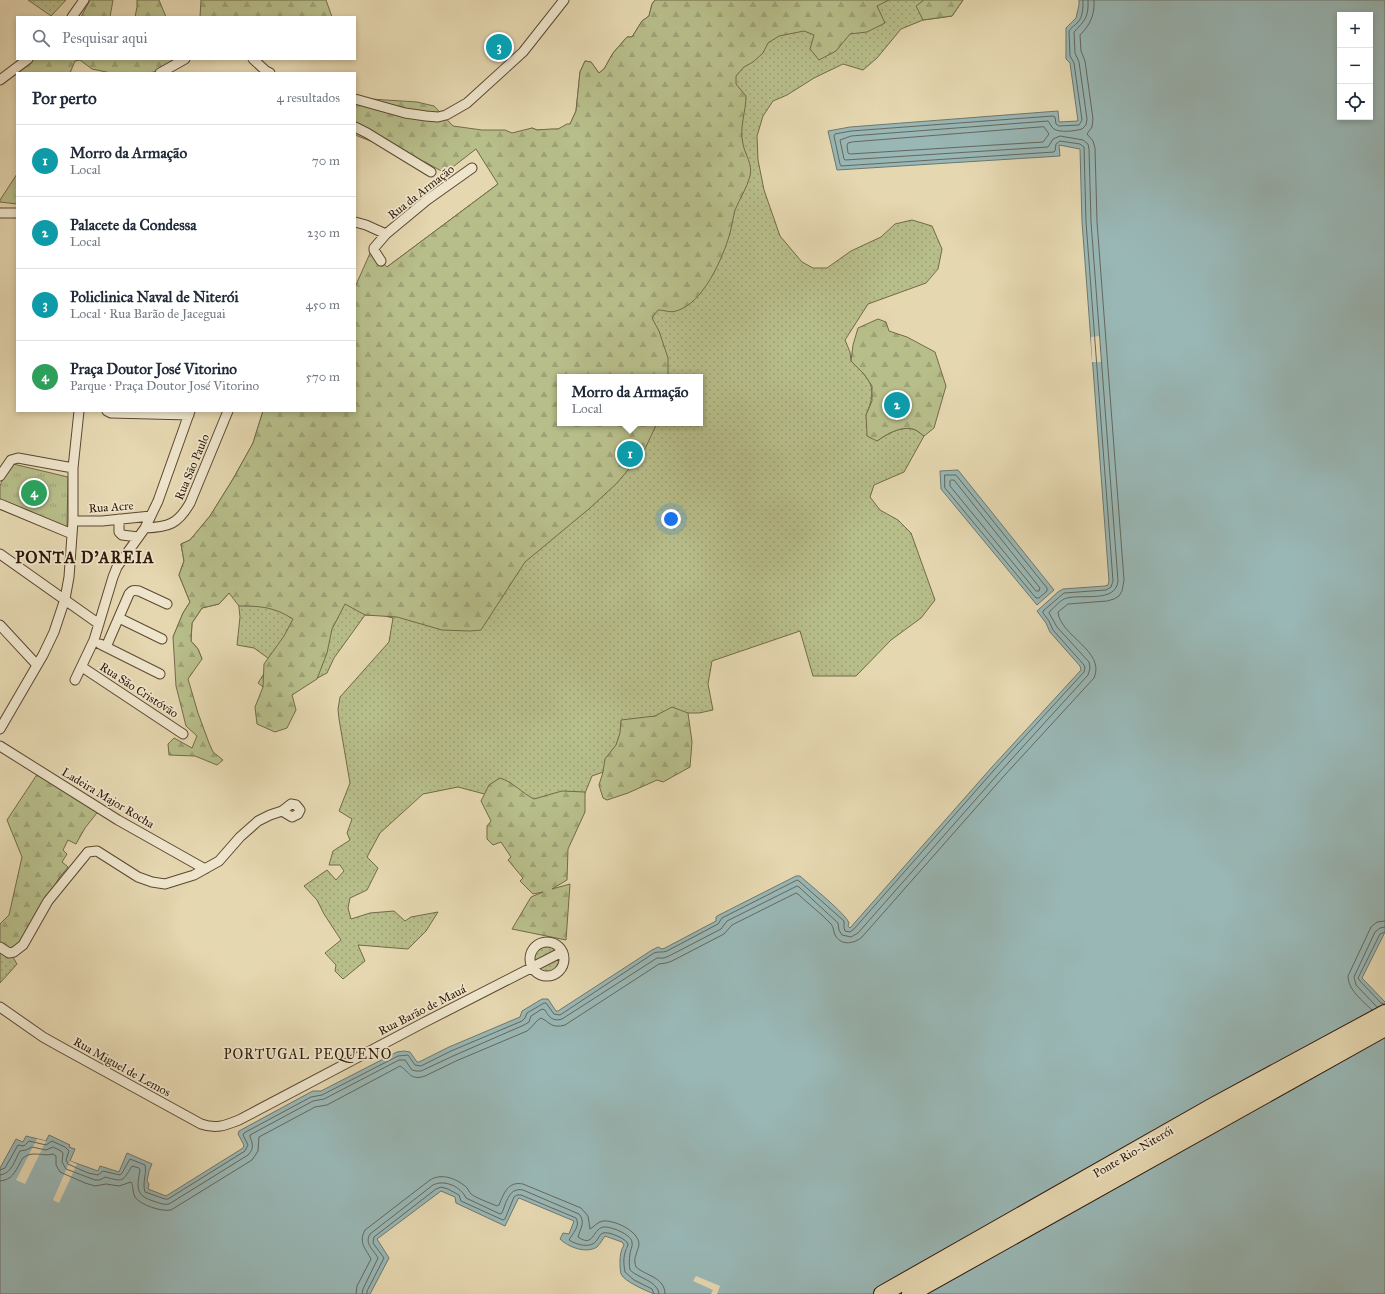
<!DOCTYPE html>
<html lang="pt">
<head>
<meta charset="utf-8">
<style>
  body { margin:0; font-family:"IM FELL Great Primer",serif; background:#f6f6f7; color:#1f2937 }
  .controls { position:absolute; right:12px; top:12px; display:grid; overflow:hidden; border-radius:0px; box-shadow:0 2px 6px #0003 }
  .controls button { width:36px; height:36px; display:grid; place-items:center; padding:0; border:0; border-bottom:1px solid #e0e1e3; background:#fff; color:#1f2937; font:20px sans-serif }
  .you { position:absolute; left:671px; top:519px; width:14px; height:14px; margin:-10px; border:3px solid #fff; border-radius:50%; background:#1a73e8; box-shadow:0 0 0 6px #1a73e833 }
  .badge { display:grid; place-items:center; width:26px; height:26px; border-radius:50%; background:#b45309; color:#fff; font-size:13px; font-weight:700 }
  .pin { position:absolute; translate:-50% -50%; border:2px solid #fff; box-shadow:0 1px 4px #0006 }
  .popup { position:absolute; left:557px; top:374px; width:146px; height:52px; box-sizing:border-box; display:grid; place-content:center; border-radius:0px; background:#fff; filter:drop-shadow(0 1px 3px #0005); font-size:13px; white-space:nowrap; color:#747a83 }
  .popup b { font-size:15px; color:#1f2937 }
  .popup::after { content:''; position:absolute; left:50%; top:100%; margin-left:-8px; border:8px solid transparent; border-top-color:#fff }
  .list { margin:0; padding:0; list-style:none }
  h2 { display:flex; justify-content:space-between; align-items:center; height:52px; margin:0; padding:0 16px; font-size:17px }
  h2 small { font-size:13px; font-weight:400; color:#747a83 }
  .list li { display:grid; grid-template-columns:26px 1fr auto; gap:12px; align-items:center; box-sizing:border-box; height:72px; padding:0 16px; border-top:1px solid #e0e1e3 }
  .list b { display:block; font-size:15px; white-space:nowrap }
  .list p { margin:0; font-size:13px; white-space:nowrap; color:#747a83 }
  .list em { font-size:13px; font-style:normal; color:#747a83 }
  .icon { flex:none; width:22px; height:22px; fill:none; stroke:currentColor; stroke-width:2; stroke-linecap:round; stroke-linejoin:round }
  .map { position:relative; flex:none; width:1385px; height:1294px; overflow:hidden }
  .search { position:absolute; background:#fff; box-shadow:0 2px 6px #0003; left:16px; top:16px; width:340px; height:44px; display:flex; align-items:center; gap:10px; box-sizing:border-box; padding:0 14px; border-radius:0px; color:#747a83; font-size:15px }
  .panel { position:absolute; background:#fff; box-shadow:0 2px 6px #0003; left:16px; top:72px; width:340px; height:340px; border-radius:0px }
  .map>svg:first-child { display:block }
  .grass { fill:url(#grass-dots); stroke:#726a48; fill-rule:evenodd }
  .forest { fill:url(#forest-firs); stroke:#726a48 }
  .park { fill:url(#park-tufts); stroke:#726a48 }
  .water { fill:#99b7b5; stroke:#6e776f; fill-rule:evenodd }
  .pier { fill:#e5d7b0 }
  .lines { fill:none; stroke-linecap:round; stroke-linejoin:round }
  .shore { stroke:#64675e; stroke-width:1 }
  .minor-casing { stroke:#5c4731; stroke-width:11 }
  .motorway-casing { stroke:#2e1707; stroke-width:18 }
  .minor { stroke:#eee5cc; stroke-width:9 }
  .motorway { stroke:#e5d7b0; stroke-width:16 }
  .labels { text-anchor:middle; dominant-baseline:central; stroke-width:3.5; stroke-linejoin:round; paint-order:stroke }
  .street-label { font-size:12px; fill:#2e1707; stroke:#eee5cc }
  .quarter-label { font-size:14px; letter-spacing:1px; fill:#2e1707; stroke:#eee5cc }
  .district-label { font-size:16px; font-weight:bold; letter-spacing:1px; fill:#2e1707; stroke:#eee5cc }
</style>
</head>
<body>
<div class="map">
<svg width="1385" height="1294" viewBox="0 0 1385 1294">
  <defs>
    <pattern id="grass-dots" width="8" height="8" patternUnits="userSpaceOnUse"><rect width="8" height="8" fill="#b7be8a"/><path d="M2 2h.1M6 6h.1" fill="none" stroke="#9ea376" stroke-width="1.8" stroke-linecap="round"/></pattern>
    <pattern id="forest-firs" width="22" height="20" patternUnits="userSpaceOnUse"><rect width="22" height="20" fill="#b7be8a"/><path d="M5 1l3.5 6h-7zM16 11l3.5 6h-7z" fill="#9ea376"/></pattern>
    <pattern id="park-tufts" width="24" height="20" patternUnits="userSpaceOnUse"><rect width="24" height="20" fill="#b7be8a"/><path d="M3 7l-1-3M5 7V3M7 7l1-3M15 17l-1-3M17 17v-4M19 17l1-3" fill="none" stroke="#9ea376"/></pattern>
  </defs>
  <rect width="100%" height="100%" fill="#e5d7b0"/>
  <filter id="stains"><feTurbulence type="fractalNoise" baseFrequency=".005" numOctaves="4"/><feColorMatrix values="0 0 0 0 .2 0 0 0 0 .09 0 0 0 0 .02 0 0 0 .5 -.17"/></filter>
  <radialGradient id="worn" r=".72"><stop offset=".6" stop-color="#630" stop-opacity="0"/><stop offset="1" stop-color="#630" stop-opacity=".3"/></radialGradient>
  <path class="grass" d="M28,0H66L51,16Z
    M655,0H963L952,16L923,20L901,29L877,58L863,70L843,64L814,78L787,95L773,101L763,116L757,136L758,160L764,190L780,236L802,262L813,268H827L851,251L881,237L895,224L912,220L932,226L942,249L938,269L926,283L868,304L845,340L850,352L851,361C871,380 878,387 866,415L877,441C887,434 900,426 913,429C917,430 921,434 924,436L904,472L874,485L870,497L880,510L898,520L911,533L935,600L921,618L891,640L856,676H813L800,631L712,661L708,684L713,710L699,713H688L620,766L592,776L578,810L492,796L458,787L423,794L380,833L367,857L378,868L367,890L350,898L348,908L351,919L370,913L394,911L405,921L411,917L438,912L426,931L408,949L358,945L365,961L343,979L335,971L336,965L325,953L341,940L324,914L317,900L304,886L327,870L336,880L344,871L340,865H329L333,851L350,840L347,833L352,819L339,811L350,783L339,719L338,709L340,697L389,642L393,618L381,615H365L334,658L327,673L308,683L292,695L271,693L258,683L272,661L254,648L237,645L240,617L238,598L229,593L219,604L202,608L192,623L191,641L198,649L202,659L173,637L183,613L190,602L179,575L184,561L181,544L190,540L210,516L233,479L253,443L263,411H355V287L387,267L498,184L494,154L519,133L532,128L537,130L561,129L570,124L576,111L580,72L585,61L591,62L599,73L604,69L613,53L627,37H632L642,21L649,16L652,4ZM560,377H700V423H560Z
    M543,945C550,944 555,945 560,951L534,965C531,956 534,950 543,945Z
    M0,951L11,954L17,964L0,983Z
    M561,954C565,963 559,970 552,974H542L535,968Z"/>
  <path class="forest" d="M90,0H113L110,17H81Z
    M137,0H159L166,17H135L137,7Z
    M201,0H326L332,17H200Z
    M655,0H889L877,6L885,23L867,32L850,34L836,51L819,60L810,49L814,35L804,31L779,36L768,43L763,53L753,62L744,67L736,76V84L746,96C746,112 739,127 743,144C745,155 753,164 750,176C747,188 740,198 735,210C733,217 732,226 730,233C723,258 703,304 676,311C671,313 664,310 658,310L652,318L659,331L668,358V377H560V423H657L644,451L617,483L590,508L525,562L481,630L470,631L442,630L397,617L365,615L345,604L332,629L327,653L317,679L292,695L296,710L287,728L275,732L257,724L255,707L263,687L264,664L284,636L293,619C274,607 261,606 239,606L229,593L219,604L202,608L192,623L191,641L198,649L202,659L188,679L198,713L209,743L213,752L223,760L217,765L195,756L169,755L168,744L174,738L192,748L197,736L186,726L176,686L173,637L183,613L190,602L179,575L184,561L181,544L190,540L210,516L233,479L253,443L263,411H355V287L371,251L387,267L498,184L476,149L445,173L425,162L355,135V98L417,102L434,106L453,126L482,130H505L512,133L532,128L537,130L551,129H558L567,124H570L576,111L580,72L585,61L591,62L599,73L604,69L613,53L627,37H632L642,21L649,16L652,4Z
    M924,0H963L952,16L923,20L916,6Z
    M28,59H172L167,68L150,73H111L92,69L80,60L75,61L70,73H17L20,65Z
    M878,319L886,322L889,331L907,337L935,352L946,386L934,428L924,436C921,434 917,430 913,429C900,426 887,434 877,441L867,436L866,415L872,401V386L864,374L851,361L853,345L858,328Z
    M672,707L688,713L692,742L690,767L663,782L657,780L628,793L607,800L603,798L599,785L603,772L605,759L616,745L620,733L621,720L655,716Z
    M40,770L100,809L85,828L76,844L68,840L63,850L67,854L62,862L68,867L59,878L23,942L14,949L4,947L0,943V924L9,915L22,857L7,820Z
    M500,778C513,782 522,793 534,799L562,791L585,792V812L568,849L567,880L552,889L570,884L566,940L512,929L531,897L543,892L533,894L520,881L523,878L508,860L511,857L501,842L493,845L487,839V826L491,821L481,801L489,785Z"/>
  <path class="park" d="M17,174V204L0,202V200Z
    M9,463L68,477L67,527L0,500V486Z"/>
  <path class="water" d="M1079,0H1385V932L1362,978L1385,1002V1294H654C645,1290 625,1282 621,1274C620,1270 620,1264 620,1261C620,1255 621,1250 624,1245L622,1242L605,1236C602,1240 600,1244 597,1247C586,1254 568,1247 560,1239L563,1233L569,1234L574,1221L519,1198L518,1199L505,1226L456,1203L455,1197L441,1191L377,1239L389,1258L370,1294H0V1168L16,1139L23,1142L26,1136L46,1141L49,1135L70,1145L69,1147L75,1149L70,1161L98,1171L100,1166L119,1172L127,1153L152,1164L149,1171L147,1181L149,1184L148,1189L166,1196L243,1148L244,1145L238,1134L239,1131L309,1093L313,1091H321L397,1052L404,1051L410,1052L417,1062H419L449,1047L520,1017L522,1011L542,999H548L556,1011H558L652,950L658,947L662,949L665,948L716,921V917L717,916L796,876H800C810,885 846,914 849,923L848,926L850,928L992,767L1081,670L1080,666L1050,632L1046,623L1037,611L1058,592L1063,589L1105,586L1108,585L1109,581L1082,222L1080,149L1059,145L1060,156L837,170L828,131L850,127L1058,111L1059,122L1078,121L1070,63L1066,59V28L1076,18L1079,5ZM1340,15H1370V117H1340Z
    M958,470L1054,590L1037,605L941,489L940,471Z"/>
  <path class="pier" d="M1100,336L1102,362H1092L1091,337Z
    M37,1139L46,1141L25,1184L16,1180Z
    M70,1161L77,1164L59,1203L53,1200Z
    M696,1276L720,1286L717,1294H711L713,1290L693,1281Z"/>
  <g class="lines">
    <path class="shore" d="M1044,127L1049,134L1043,142L850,154L848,153L847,145L848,143L852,142Z
      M945,475H956L1047,588V591L1039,598H1036L945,488Z
      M951,480H954L1040,588L1039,591H1036L950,486V481Z
      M1384,1004L1381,1003L1360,981L1358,978L1380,934L1385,932
      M1377,1007L1356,985L1354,977L1375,932L1380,928L1385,927
      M1372,1010C1363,1001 1348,990 1348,976L1371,927L1377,922L1385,921
      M0,1170L5,1168L18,1145L24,1146L29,1141L46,1145L52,1141L65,1147L69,1151L66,1160L68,1164L88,1173L98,1175L103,1171L120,1175L122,1173L130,1159L145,1165C147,1173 142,1183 145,1192L165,1199H168L245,1151L248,1145L243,1135L244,1133L311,1097L322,1095L398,1056L408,1055L415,1065L421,1066L451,1051L522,1021L525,1018L527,1013L544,1003H546L554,1014L560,1015L654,953C659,951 662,953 667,951L718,924L722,918L797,880L799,881L844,921V928L845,931L850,932L854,929L995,769L1084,672L1085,668L1084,665L1053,630L1049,621L1043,613V611L1064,593L1106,590L1111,587L1113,581L1086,222L1084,147L1080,144L1060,141L1056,144L1055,151L1054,152L841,166L840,164L834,136L835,134L851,131L1053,116L1055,117L1056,124L1059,126L1079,125L1082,120L1074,63L1070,56L1069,31C1071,27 1075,26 1078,22C1083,17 1083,7 1083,0
      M0,1175C12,1174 15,1159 20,1151L26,1150L32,1147L46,1150L53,1147L61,1151L63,1153L62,1162L66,1169L95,1180H100L105,1177C124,1182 122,1182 132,1166L139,1168L140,1170C137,1187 135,1195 153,1201C159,1203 164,1205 169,1204L248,1155C254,1149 253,1144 250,1137V1135L313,1101L324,1099L399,1060H405L412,1070L416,1071H421L453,1056L524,1025L529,1022L531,1016L542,1009L545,1010C549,1017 553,1022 562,1019L657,958H664L669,956L721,929L727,921L797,886L799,887L838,923L839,930L842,935L851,937L858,933L999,773L1088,675L1090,668L1089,662L1057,627L1049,613L1050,611C1055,607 1061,599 1067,598C1082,594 1116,603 1118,581L1091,222L1089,149L1088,144L1083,140L1060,136L1053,139L1048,147L845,160L844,159L840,140L851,136L1048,121C1050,123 1051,127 1054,129C1060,133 1075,131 1082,129L1086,125L1087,119L1079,62L1075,53L1074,32C1084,21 1089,18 1088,0
      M0,1181C12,1180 15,1172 20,1163C21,1161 22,1159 23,1158C32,1150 43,1157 53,1154L56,1156V1165L60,1172L85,1183L95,1186L106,1184L119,1186L131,1182C134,1186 132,1192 135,1197C140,1205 162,1212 171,1210L252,1160L258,1151L259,1137L315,1107L327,1105L400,1066C410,1072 410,1081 425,1076L456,1061L527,1031C533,1027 535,1021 541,1018C550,1022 551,1029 565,1025L659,964L666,963L672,961L724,934L732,925L796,893L798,894C808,904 821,913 831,924C834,927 833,931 835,935C841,946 854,944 862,937L1003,777L1094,678C1106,651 1060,636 1058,612L1068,604L1107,601L1114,599L1119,596L1122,591L1124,580L1097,222L1095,148L1093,141L1087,134L1092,127L1093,119L1085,61L1081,51L1080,35C1090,25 1095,15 1094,0
      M356,1294L357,1286L371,1259C366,1249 358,1243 365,1230L430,1180C441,1173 455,1178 465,1186C468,1188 469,1192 471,1194C476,1198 490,1203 497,1206L499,1205C504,1193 508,1181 523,1184L581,1208L588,1216L590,1229C594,1227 597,1222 603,1221C614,1220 637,1230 639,1243C639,1248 637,1250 636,1255C634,1259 635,1264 636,1267C646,1276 665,1277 665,1294
      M362,1294L363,1289L378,1258C374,1250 364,1244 370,1234L433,1185C445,1179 461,1187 466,1198L500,1214L502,1213C506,1203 509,1187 523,1190L579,1214C586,1222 580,1229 578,1237C594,1248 592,1230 603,1227C610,1226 631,1234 632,1242C633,1247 630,1250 630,1254C629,1260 629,1265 630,1270C638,1278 658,1281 659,1294
      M367,1294V1291L384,1258L373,1243L374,1237L436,1189L441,1187L448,1189L459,1195L461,1201L503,1220L505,1219L514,1197L517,1195H521L576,1218C581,1226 572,1234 569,1240C577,1245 591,1249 597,1240C599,1237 600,1234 603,1233C608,1231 627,1239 628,1244C628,1247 625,1250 625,1253C623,1259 624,1266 625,1272L634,1280L652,1289L654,1294"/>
    <g class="minor-casing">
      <path id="minor" d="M72,17L84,0
        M253,59L266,71L270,73
        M160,73L185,59
        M0,80L28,59
        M355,99L405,113L426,116L438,117L446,115L467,103L523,52L564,0
        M355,127L367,133L431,172
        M0,213H17
        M355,222L366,225L386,234L427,200L472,168
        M381,261L374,250V248L386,234
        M107,411L111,413L189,415
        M0,476L11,460L18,458L73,468
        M0,504L72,534
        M119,519V532L122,535L138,537
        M73,521H102L151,516
        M145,528C169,527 178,524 190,503L228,411
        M0,554L99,624
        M119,618L162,639
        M0,625L37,665
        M100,644L160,674
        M106,647L129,594C132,590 134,590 139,591L167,604
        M82,667L183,734
        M75,680L94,640L113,577L117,567L145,528L158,501L190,411
        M0,729L43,655L54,632L65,599L69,577L73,521V468L79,411
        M0,746L118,820L205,869
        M530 959a17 17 0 1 1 34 0a17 17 0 1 1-34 0Z
        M0,947L9,953L14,952L23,945L48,901L88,852L97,851L138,877L152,882L165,884L194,875L219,861L240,837L258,821L270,815L282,811L292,817L298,814L300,810L296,805L291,804L282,811
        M0,1007L43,1037L59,1046L201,1124C216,1129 224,1126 239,1120L423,1023L562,952"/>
    </g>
    <g class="motorway-casing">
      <path id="motorway" d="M882,1294L1213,1106L1385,1013
        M910,1294L1385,1028"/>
    </g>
    <use href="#minor" class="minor"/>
    <use href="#motorway" class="motorway"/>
  </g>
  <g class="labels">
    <g class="street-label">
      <text transform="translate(421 192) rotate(-38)">Rua da Armação</text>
      <text transform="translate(192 467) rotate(-67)">Rua São Paulo</text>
      <text transform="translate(111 507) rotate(-4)">Rua Acre</text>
      <text transform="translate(139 690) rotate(33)">Rua São Cristóvão</text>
      <text transform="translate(108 798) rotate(31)">Ladeira Major Rocha</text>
      <text transform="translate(422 1010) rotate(-27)">Rua Barão de Mauá</text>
      <text transform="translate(122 1067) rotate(29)">Rua Miguel de Lemos</text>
      <text transform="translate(1133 1152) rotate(-30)">Ponte Rio-Niterói</text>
    </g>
    <g class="quarter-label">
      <text x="308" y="1054">PORTUGAL PEQUENO</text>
    </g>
    <g class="district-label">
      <text x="85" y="557">PONTA D'AREIA</text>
    </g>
  </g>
  <rect width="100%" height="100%" filter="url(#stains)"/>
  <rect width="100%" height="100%" fill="url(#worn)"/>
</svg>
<div class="controls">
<button>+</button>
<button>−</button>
<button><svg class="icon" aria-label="locate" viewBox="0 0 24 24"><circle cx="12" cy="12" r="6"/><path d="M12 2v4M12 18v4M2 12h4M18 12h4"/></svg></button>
</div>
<div class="you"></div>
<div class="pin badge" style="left:630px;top:454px;background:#0f9aa8">1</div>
<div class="popup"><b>Morro da Armação</b>Local</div>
<div class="pin badge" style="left:897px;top:405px;background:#0f9aa8">2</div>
<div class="pin badge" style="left:499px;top:47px;background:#0f9aa8">3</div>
<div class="pin badge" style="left:34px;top:493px;background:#2e9e5b">4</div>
<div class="search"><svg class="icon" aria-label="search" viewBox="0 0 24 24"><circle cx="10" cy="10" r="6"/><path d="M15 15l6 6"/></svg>Pesquisar aqui</div>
<section class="panel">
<h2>Por perto<small>4 resultados</small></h2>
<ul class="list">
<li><span class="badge" style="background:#0f9aa8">1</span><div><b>Morro da Armação</b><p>Local</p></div><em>70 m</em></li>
<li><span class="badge" style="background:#0f9aa8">2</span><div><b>Palacete da Condessa</b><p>Local</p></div><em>230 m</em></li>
<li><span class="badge" style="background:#0f9aa8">3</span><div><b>Policlinica Naval de Niterói</b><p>Local · Rua Barão de Jaceguai</p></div><em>450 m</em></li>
<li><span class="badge" style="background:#2e9e5b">4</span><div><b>Praça Doutor José Vitorino</b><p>Parque · Praça Doutor José Vitorino</p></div><em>570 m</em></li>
</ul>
</section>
</div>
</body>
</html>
